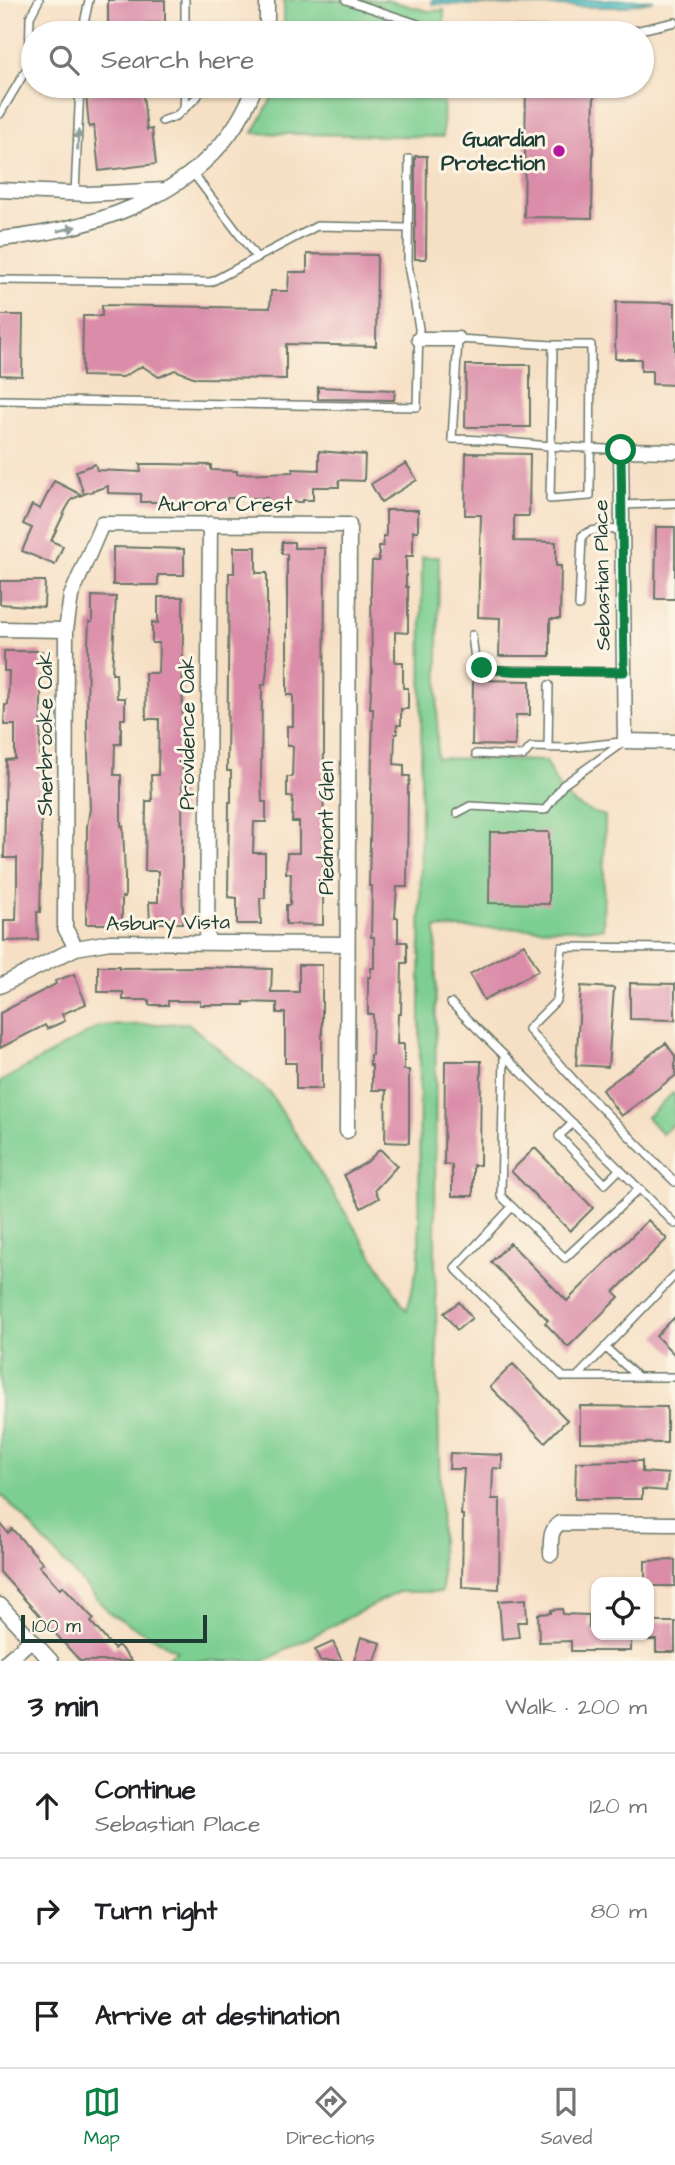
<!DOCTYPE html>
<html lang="en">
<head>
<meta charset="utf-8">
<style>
  body { margin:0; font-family:"Architects Daughter",sans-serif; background:#f6f6f6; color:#202124 }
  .controls { position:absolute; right:21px; bottom:21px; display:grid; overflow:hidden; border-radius:14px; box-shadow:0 2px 5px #0004 }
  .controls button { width:63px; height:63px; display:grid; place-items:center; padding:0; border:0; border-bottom:2px solid #e0e0e0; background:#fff; color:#202124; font:35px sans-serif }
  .scale { position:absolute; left:21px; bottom:18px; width:186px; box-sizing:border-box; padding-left:7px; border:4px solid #1f3d34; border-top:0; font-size:19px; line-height:24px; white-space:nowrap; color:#1f3d34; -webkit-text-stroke:5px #fcf5e5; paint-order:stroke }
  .stop { position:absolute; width:21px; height:21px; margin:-16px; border:5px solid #0b8043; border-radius:50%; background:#fff }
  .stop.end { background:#0b8043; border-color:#fff; box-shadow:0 2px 7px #0008 }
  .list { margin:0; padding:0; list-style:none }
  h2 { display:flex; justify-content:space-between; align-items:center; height:91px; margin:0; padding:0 28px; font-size:30px }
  h2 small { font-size:23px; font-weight:400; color:#757577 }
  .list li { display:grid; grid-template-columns:46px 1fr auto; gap:21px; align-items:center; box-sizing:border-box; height:105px; padding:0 28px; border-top:2px solid #e0e0e0 }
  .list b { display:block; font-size:26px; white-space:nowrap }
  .list p { margin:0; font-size:23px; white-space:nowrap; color:#757577 }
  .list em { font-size:23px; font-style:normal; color:#757577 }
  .icon { flex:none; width:38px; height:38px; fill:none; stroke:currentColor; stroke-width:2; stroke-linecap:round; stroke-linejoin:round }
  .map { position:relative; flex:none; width:675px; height:1661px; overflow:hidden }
  .search { position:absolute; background:#fff; box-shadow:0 2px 5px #0004; left:21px; right:21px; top:21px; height:77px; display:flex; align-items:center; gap:18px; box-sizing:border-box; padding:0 24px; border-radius:38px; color:#757577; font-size:26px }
  .sheet { height:406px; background:#fff }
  nav { display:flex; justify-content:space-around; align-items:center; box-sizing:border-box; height:98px; border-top:2px solid #e0e0e0; background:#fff; font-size:19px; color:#757577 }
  nav a { display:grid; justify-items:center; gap:4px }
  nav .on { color:#0b8043 }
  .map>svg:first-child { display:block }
  .green { fill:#7bce91; stroke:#4d8662; stroke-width:2 }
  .water { fill:#54c2c8; stroke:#3a807e; stroke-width:2 }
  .building { fill:#da8ca9 }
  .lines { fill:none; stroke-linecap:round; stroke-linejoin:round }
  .lane-casing { stroke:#6a7667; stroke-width:10 }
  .street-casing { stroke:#6a7667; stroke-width:17 }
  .lane { stroke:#fff; stroke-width:7 }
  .street { stroke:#fff; stroke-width:14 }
  .oneway { fill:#8f9e9a }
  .route { stroke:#0b8043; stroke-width:9 }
  .poi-dot { fill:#b5179e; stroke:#fcf5e5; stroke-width:2.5 }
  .labels { text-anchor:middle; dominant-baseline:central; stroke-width:6; stroke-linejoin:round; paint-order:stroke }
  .poi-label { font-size:21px; font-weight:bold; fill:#1f3d34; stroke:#fcf5e5; text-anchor:end }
  .street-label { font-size:21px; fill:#1f3d34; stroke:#fcf5e5 }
</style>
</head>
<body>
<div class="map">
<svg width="675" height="1661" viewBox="0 0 675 1661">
  <rect width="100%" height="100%" fill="#fcf5e5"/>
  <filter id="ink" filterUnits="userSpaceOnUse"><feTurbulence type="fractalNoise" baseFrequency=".0143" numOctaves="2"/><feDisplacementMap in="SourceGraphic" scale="14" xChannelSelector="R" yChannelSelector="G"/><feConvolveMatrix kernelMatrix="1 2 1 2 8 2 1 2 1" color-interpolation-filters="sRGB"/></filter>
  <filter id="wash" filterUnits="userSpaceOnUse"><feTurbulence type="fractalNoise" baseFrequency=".00686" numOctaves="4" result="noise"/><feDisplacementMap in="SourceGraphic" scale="28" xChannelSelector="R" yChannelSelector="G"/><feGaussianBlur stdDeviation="1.57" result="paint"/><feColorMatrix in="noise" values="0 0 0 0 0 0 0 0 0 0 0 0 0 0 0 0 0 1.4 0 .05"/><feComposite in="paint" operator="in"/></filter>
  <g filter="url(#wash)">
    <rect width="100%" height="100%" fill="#f6e0c5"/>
    <path class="green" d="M284,0H386L428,11L444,10V33H284Z
      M275,86H444L443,137L253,133L270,102Z
      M422,557H439L437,758L546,761C558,793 571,807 605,816L603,929L436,928L435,1258L442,1592H398L264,1661H163L177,1651L111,1614L0,1493V1082L100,1026L188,1023L270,1093L407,1311L419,1260Z
      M673,1093L675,1095V1122L662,1134L647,1117Z"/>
    <path class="water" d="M432,0H654L621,7L432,4Z"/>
    <g id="blocks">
      <path class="building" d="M108,0H165V23H147V33H108Z
        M526,86H594L592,218L524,217Z
        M142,87L147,130L152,129L156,164L99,171L94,126L89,127L86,94Z
        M415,156H427L426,259H415Z
        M307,254L377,255L376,346L286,344V379L196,378L175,370L159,377L142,366L123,377L82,376L83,316H102V305L270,308L271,291H288L289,272H307Z
        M616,302L675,303V385L652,384V371H641V359H615Z
        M0,315H23L22,376L0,375Z
        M466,365H530V427H465Z
        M318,387L395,390L394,400L318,399Z
        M319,451L365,455L364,481L339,480V487H313V500H303V502H288V504H267V498H227V502H141V494L108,493V486L84,494L76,471L95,464L97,470L141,472L140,464H161L211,465V470L237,471V474L293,472V469L319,470Z
        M466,453L530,454L529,516H514V541L556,542V566H561L560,619H550V656H499L500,618L478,617L481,515H465Z
        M406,463L417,480L381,502L371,484Z
        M54,481L82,495L72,499L66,509L51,541L63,546L55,565L22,551L32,528L23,524L32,505L40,509Z
        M386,510H418V531H413V556H406V587H408V633L395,632V662H403V688H408V709H401V725H397V734H395L394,764L404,765V776H410L409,785H408L407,887H397L395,918H398V942H407V963H402L401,1014H398L397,1044H404V1070H409V1143L385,1142L386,1090H372V1065H370V1055H372L373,1014H368V977H371V968H374V937H371L372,886H369L373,709H370L372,672L371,586L372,561H379V546H383V536H386Z
        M656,527H675V599H655Z
        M282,542H294V548H325L323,925L286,924V905H290L291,873H286L287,853H299V822H292L293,797H287V777H292L293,746H287V726H293V695H287V554H282Z
        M113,547L184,549V575H158V585H113Z
        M234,547H256V573H267V669L265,685H262L261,776L262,802H266V822H254L253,853H265V898H260L261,924H237V898L228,897L229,802H231V771H227L229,573H234Z
        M0,581H45L44,607L0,604Z
        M92,596L116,597L112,673H116L117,698H125V719H121V744H115L114,775H121V826H123L125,877V897H122V924H86L87,826L90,809L87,724L88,643L89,622H92Z
        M158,597H183L182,872L183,923H150L149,902H158V871H145L146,801H152L151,775H158L159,719H146L145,673H158L159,643H152V622L158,623Z
        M4,651H42L40,753V785H42L41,839H42L40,912H37L38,940L4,941V920H16L17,885V858H4L6,760L15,759V725H4L5,705H8L9,671H4Z
        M473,680L530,681V715H516L515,746L472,745Z
        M490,832H549V904L489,903Z
        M524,944L539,970L484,1000L470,974Z
        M299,965H322V1089H296V1063H285V1013H277V1003L244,1002V1005H200V1001H168V1005H149V1000H123V992H98V966H119V968L200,967L272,969L271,992H299Z
        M74,974L86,1004L62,1014L65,1021L47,1029L45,1025L0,1048V1013L56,984L55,981Z
        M630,983L675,984V1020L630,1019Z
        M581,986L614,988L608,1067L576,1065Z
        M666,1043L675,1056V1076L621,1116L602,1090Z
        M445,1061H481L480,1165H473V1196H452V1165L444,1164Z
        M535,1148L593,1208L570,1231L511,1171Z
        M380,1149L397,1166L375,1190L379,1198L361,1208L344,1175L367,1162Z
        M648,1220L667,1239L614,1292L619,1297L568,1347L545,1323L548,1320L491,1262L510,1243L567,1301Z
        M459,1302L472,1318L457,1330L444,1313Z
        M675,1317V1355L656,1336Z
        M513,1364L567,1420L545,1442L490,1387Z
        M580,1406L667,1407V1443L580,1442Z
        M450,1453L502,1455V1469L493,1468L492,1499H500L499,1589L462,1587L463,1515H461L464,1469H449Z
        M623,1461H642V1472L668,1474L666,1491L642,1489V1499H575L576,1462Z
        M0,1523L8,1533L12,1529L33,1552L43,1563L39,1566L60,1589L63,1586L94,1619L91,1622L114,1649L118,1645L132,1661H80L0,1572Z
        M675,1560V1586H649V1582H645V1561Z
        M526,1599L527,1622H517L519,1637L502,1639L499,1601Z
        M562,1609L563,1614L589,1615V1627H596V1635H631V1651H571V1641L539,1642L538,1614L551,1613V1610Z
        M649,1622H675V1652H656V1640H649Z
        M361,1637L381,1643L375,1661H354Z
        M333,1642L342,1661H320L315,1650Z"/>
    </g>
  </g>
  <g filter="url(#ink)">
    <use href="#blocks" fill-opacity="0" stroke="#6a7667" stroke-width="2"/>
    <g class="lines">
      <g class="lane-casing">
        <path id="lane" d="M346,0L427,27L467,30L635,31L675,22
          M82,33L89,0
          M185,33V0
          M184,109L197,97L203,86
          M0,114L29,65L30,17L39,0
          M162,121L176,116L184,109L185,86
          M192,172L257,258
          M75,193L80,86
          M0,280L211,282L317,226L408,228
          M553,345H591L590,496L550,499L553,345L458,339L452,439C485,439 517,443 550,446C573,448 597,448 621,450
          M0,400L417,407L419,328L408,265L409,159
          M622,505L675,503
          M579,606L582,536C592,527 609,530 622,530
          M472,635L475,660L482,668L491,670L624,672
          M548,748L549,685
          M476,754L523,756L531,747L568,748L621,742
          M457,813L470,806L545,810L563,785L625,741
          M675,948L562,947L557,1000L528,1029L581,1088L675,1182
          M451,1003L675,1224
          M504,1055L501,1196L565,1258L639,1189
          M573,1123L559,1136L605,1184L620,1169
          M512,1207L455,1268L563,1377H675
          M605,1347L638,1377
          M577,1377L675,1275"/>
      </g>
      <g class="street-casing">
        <path id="street" d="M267,0V33
          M0,190L88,194L165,190
          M0,239C101,229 217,191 255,86
          M419,339H458
          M675,451L621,450L625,741L675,742
          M0,629L66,630
          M207,942L210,524
          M76,948L65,928L66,630L71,596L102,524L349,525L347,1131
          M0,986L76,948L110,942L347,944
          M551,1554C551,1542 549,1530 560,1523L675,1524
          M0,1605L51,1661
          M7,1661L31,1640"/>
      </g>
      <use href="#lane" class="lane"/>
      <use href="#street" class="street"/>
    </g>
    <defs><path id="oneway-solid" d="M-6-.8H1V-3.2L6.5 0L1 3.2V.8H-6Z" transform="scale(1.75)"/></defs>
    <g class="oneway">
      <use href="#oneway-solid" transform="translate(78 140) rotate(-88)"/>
      <use href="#oneway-solid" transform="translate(67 229) rotate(-13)"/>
    </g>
  </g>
  <g class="lines" filter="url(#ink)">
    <path class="route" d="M482,668L513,671L624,672L621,450"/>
  </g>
  <circle class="poi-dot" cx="559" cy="151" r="7"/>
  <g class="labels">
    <g class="poi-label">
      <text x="545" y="139">Guardian<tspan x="545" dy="24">Protection</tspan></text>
    </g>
    <g class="street-label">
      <text x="225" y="504">Aurora Crest</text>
      <text transform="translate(602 575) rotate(-91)">Sebastian Place</text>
      <text transform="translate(187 733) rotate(-90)">Providence Oak</text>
      <text transform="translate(45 734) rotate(-90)">Sherbrooke Oak</text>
      <text transform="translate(326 828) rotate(-90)">Piedmont Glen</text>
      <text transform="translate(168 923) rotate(-1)">Asbury Vista</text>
    </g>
  </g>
</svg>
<div class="controls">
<button><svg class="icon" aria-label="locate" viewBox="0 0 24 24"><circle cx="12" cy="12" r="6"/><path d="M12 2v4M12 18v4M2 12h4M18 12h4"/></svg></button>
</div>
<div class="scale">100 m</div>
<div class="stop" style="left:621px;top:450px"></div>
<div class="stop end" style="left:482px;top:668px"></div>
<div class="search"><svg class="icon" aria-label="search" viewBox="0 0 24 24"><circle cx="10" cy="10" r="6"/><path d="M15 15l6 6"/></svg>Search here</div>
</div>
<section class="sheet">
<h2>3 min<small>Walk · 200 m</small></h2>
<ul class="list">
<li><svg class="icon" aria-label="ahead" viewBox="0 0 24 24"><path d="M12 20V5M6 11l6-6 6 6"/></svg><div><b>Continue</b><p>Sebastian Place</p></div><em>120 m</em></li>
<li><svg class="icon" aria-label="right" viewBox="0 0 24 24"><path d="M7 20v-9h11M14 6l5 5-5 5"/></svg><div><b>Turn right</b></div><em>80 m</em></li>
<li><svg class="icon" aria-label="arrive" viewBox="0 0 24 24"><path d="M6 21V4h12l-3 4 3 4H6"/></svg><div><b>Arrive at destination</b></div></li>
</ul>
</section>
<nav>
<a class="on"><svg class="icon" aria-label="map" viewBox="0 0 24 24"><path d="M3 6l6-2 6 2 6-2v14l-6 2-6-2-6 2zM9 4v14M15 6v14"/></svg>Map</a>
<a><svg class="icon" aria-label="directions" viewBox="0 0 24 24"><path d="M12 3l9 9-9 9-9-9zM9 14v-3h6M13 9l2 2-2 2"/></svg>Directions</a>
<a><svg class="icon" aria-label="saved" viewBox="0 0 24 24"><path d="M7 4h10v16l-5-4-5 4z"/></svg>Saved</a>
</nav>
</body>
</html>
